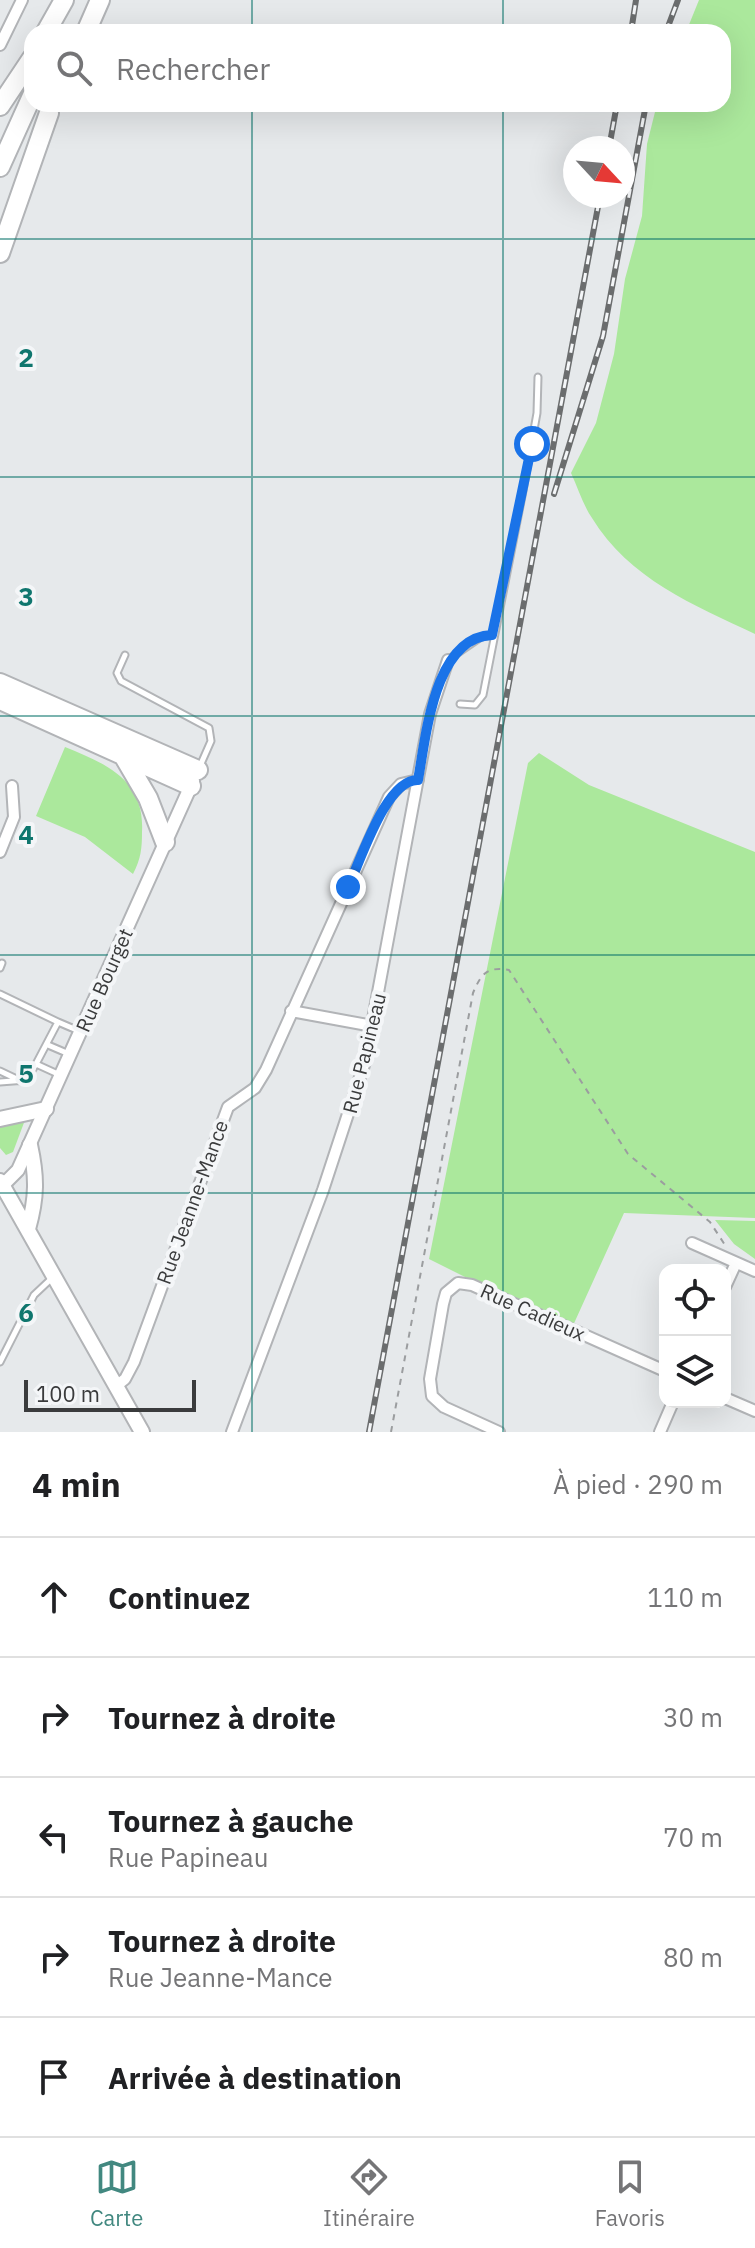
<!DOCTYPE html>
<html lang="fr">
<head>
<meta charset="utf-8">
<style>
  body { margin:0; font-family:"IBM Plex Sans",sans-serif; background:#f6f6f6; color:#202124 }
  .controls { position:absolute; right:24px; bottom:24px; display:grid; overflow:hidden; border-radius:16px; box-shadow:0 8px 32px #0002 }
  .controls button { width:72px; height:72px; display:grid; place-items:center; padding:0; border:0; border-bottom:2px solid #e0e0e0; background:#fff; color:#202124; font:40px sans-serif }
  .compass { position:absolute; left:563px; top:136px; width:72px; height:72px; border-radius:50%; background:#fff; box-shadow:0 8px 32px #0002; rotate:116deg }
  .scale { position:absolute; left:24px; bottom:20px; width:172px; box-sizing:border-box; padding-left:8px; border:4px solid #3a3b3c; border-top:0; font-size:22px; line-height:28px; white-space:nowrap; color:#3a3b3c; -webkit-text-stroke:6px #f4f6f8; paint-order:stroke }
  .stop { position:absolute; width:24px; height:24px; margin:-18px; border:6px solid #1a73e8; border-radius:50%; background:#fff }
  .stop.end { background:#1a73e8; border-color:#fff; box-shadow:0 2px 8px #0008 }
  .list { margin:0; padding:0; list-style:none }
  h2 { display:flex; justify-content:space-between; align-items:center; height:104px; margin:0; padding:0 32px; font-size:34px }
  h2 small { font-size:26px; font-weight:400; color:#757577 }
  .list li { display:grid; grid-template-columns:52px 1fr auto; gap:24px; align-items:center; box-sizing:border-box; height:120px; padding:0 32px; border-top:2px solid #e0e0e0 }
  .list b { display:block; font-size:30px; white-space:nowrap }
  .list p { margin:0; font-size:26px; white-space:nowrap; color:#757577 }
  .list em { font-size:26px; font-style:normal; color:#757577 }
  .icon { flex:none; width:44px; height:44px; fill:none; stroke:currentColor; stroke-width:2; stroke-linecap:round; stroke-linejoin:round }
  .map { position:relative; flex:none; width:755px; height:1432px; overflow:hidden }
  .search { position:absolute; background:#fff; box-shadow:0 8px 32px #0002; left:24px; right:24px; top:24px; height:88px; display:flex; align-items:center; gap:20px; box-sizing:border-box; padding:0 28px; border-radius:24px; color:#757577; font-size:30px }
  .sheet { height:704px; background:#fff }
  nav { display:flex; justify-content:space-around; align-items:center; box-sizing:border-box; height:112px; border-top:2px solid #e0e0e0; background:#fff; font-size:22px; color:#757577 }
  nav a { display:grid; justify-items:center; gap:4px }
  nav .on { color:#428880 }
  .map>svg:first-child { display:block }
  .green { fill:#abe89c }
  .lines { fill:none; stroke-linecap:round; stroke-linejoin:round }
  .service-casing { stroke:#b2b4b7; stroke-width:9 }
  .minor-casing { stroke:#b2b4b7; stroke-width:14 }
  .tertiary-casing { stroke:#b2b4b7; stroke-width:16 }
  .secondary-casing { stroke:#b2b4b7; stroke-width:18 }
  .motorway-casing { stroke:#b2b4b7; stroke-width:22 }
  .path { stroke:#9b9d9f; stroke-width:2; stroke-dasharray:6 6; stroke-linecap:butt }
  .service { stroke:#fff; stroke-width:5 }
  .minor { stroke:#fff; stroke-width:10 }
  .tertiary { stroke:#fff; stroke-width:12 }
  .secondary { stroke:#fff; stroke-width:14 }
  .motorway { stroke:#fff; stroke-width:18 }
  .rail-casing { stroke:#6b6d6e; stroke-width:6 }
  .rail { stroke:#f4f6f8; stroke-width:3; stroke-dasharray:9; stroke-linecap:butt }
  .route { stroke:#1a73e8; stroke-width:10 }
  .grid { fill:none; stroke:#0f766e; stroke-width:2; stroke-opacity:0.55 }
  .labels { text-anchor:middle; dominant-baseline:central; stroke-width:8; stroke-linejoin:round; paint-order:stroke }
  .street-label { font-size:20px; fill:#3a3b3c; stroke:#f4f6f8 }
  .grid-label { font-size:26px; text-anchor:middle; font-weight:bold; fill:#0f766e; stroke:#f4f6f8; stroke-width:8; stroke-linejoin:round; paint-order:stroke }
</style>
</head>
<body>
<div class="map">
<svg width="755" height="1432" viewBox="0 0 755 1432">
  <rect width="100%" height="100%" fill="#e6e9eb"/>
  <path class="green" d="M699,0H755V634C694,605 629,579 592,518C583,505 578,488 571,473L596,423L614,354L625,279L642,216L647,144L657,104H723V32H686Z
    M65,747C107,764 145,780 142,832C142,848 141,859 133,874L85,837L36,816Z
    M539,753L589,785L755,852V1218L624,1213L571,1330L429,1259L528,763Z
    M25,1120L13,1152L6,1155L0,1148V1124Z
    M715,1220L755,1221V1259L734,1244Z"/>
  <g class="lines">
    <g class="service-casing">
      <path id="service" d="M125,655L117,673L121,681L209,728L211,741L200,766
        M449,659L481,637L492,635
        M460,704L475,705L483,695L523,491L537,413L538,377
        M0,968L2,963
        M0,994L58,1022
        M48,1045L69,1054
        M36,1064L58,1022L79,1031
        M0,1071L21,1081
        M0,1082L26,1080L36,1064L60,1075
        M0,1362L34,1295L51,1279"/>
    </g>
    <g class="minor-casing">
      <path id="minor" d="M0,45L22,0
        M0,852L14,817L12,786
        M291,1011L373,1026
        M692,1243L755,1271
        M725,1287L736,1263
        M115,1387L125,1379L134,1362L228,1107L255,1088L266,1070L389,797L401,784L418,780
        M725,1398L755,1411
        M232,1432L323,1190L365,1062L430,714L448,660
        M499,1432L444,1407L432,1396L430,1379L443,1304L446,1293L458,1283L472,1285L665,1371
        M660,1432L673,1402"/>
    </g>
    <g class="tertiary-casing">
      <path id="tertiary" d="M3,1185L18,1170L193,781"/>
    </g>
    <g class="secondary-casing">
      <path id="secondary" d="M0,1119L46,1109
        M0,1181L142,1432
        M28,1229C37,1197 37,1177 30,1145"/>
    </g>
    <g class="motorway-casing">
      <path id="motorway" d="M46,32L64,0
        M86,32L100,0
        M0,106L32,58
        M0,167L32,96
        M0,253L49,113
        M0,683L198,770
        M0,700L191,786
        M124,757L148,798L165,842"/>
    </g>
    <path class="path" d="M391,1432L473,993C481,974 487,966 509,970L628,1154L710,1222L725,1245"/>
    <use href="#service" class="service"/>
    <use href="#minor" class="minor"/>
    <use href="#tertiary" class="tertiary"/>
    <use href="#secondary" class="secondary"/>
    <use href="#motorway" class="motorway"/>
    <g class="rail-casing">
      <path id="rail" d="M631,32L636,0
        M666,32L678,0
        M609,148L617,104
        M554,494L603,336L646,104
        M369,1432L600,196"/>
    </g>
    <use href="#rail" class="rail"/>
  </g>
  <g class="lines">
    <path class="route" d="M348,887C361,860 386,779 418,780C426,737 434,637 492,635L532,444"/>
  </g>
  <path class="grid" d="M252,0V32M503,0V32M252,104V1432M503,104V1432M0,239H755M0,477H755M0,716H755M0,955H755M0,1193H755"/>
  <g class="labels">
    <g class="street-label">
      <text transform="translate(104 980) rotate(-66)">Rue Bourget</text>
      <text transform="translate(364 1053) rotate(-76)">Rue Papineau</text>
      <text transform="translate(192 1202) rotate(-70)">Rue Jeanne-Mance</text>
      <text transform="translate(533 1312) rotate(24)">Rue Cadieux</text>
    </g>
  </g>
  <g class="grid-label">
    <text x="26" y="367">2</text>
    <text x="26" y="606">3</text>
    <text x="26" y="844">4</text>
    <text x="26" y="1083">5</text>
    <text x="26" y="1322">6</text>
  </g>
</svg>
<div class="controls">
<button><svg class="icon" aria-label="locate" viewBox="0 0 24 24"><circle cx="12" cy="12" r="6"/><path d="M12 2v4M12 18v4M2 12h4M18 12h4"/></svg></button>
<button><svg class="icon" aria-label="layers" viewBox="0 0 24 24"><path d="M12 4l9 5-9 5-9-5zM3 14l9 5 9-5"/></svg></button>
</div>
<svg class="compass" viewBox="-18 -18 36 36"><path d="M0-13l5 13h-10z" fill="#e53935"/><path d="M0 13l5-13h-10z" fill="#757577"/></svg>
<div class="scale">100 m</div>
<div class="stop" style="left:532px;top:444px"></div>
<div class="stop end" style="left:348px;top:887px"></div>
<div class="search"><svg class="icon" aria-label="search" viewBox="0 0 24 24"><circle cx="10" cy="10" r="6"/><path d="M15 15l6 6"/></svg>Rechercher</div>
</div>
<section class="sheet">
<h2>4 min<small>À pied · 290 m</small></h2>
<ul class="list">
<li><svg class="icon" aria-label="ahead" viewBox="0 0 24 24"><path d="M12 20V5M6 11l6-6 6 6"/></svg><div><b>Continuez</b></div><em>110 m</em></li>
<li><svg class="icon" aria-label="right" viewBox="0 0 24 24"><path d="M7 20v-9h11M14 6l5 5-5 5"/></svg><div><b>Tournez à droite</b></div><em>30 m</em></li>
<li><svg class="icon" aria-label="left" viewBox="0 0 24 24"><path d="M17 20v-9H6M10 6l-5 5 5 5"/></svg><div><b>Tournez à gauche</b><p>Rue Papineau</p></div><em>70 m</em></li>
<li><svg class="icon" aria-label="right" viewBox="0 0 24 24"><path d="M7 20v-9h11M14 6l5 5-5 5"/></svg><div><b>Tournez à droite</b><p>Rue Jeanne-Mance</p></div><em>80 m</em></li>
<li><svg class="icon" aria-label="arrive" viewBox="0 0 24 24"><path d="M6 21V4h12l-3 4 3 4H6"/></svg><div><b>Arrivée à destination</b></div></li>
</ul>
</section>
<nav>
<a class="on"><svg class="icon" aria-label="map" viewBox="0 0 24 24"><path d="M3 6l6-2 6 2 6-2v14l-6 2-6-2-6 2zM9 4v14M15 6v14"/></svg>Carte</a>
<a><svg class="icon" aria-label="directions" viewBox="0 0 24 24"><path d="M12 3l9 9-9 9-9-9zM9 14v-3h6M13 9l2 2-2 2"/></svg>Itinéraire</a>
<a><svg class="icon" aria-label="saved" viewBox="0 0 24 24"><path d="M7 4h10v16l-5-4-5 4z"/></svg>Favoris</a>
</nav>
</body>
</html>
